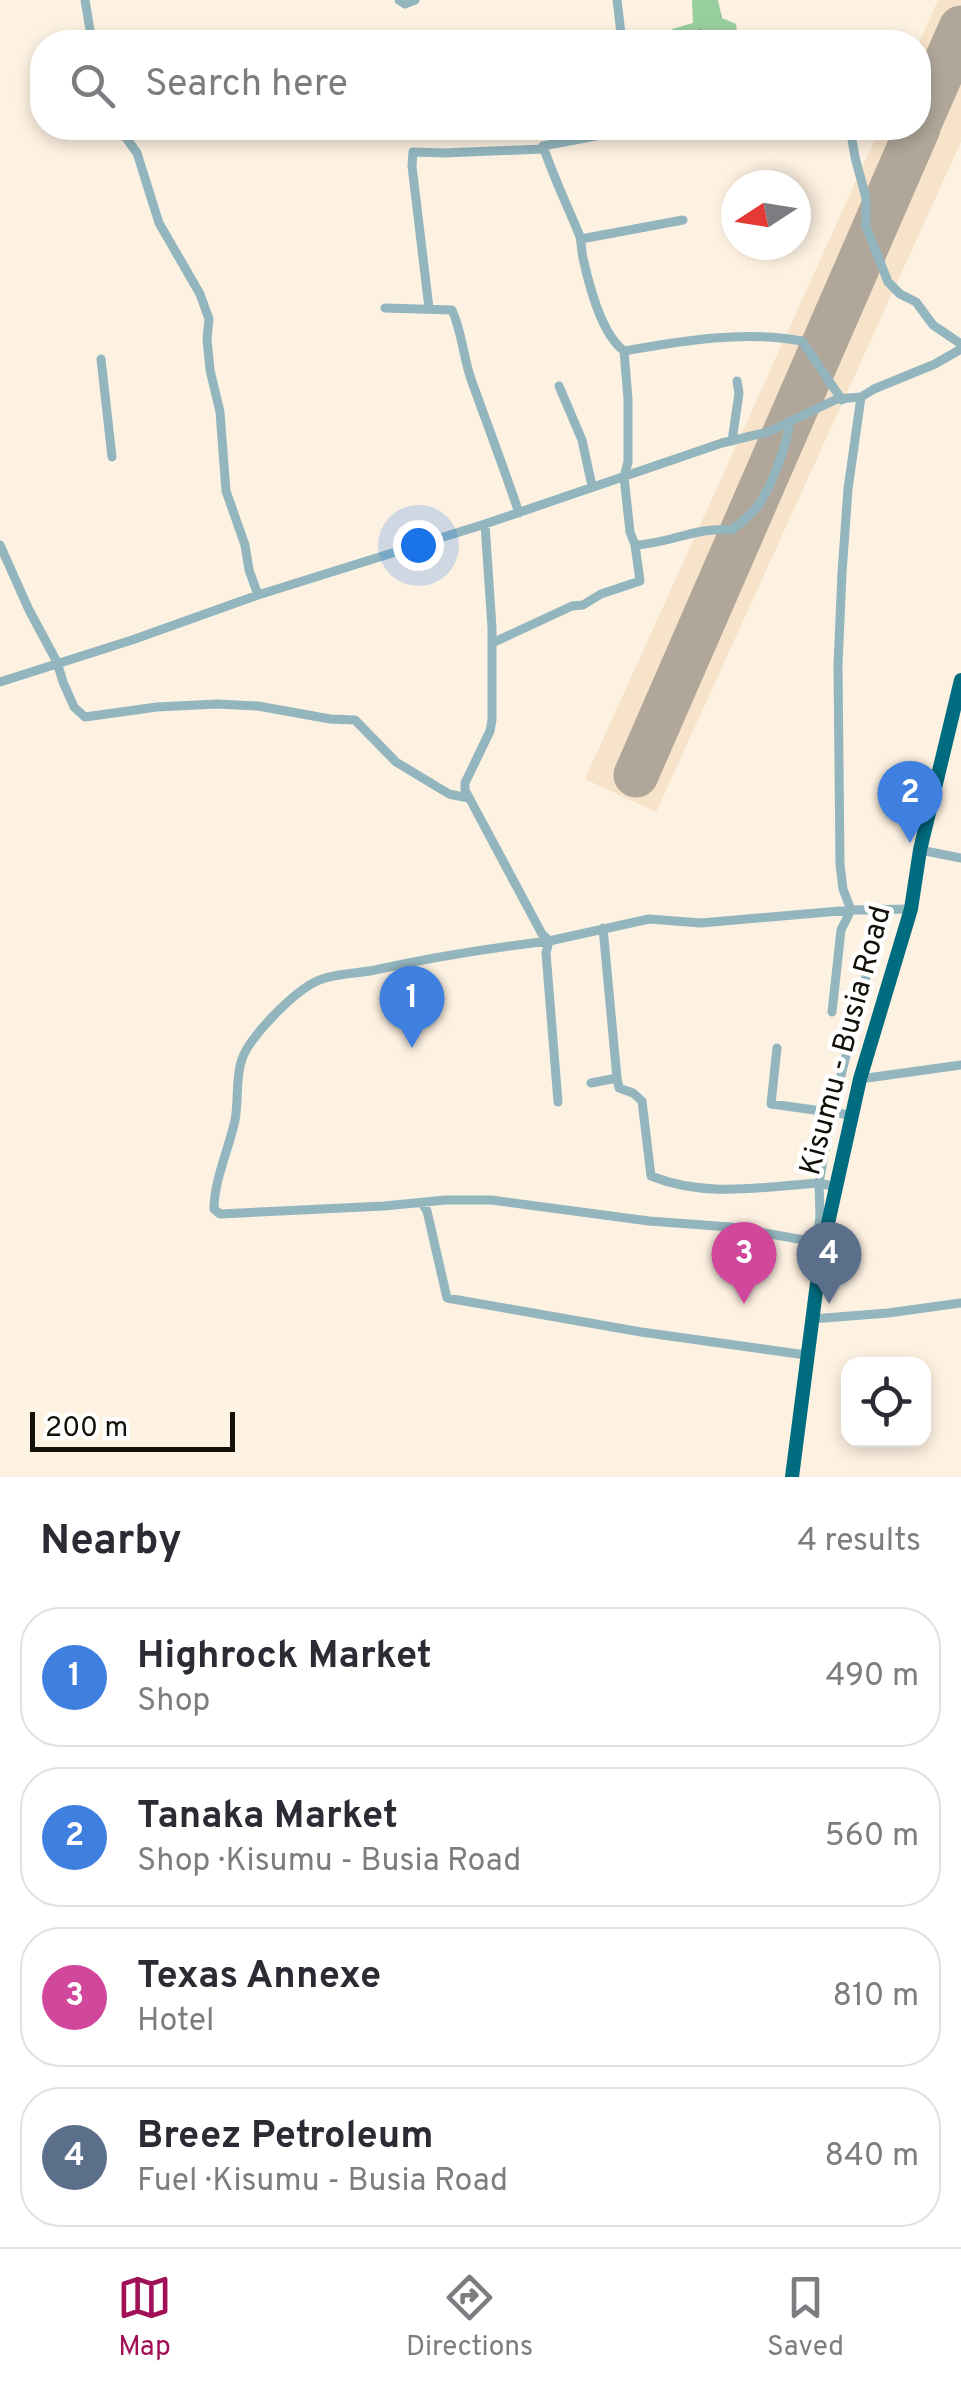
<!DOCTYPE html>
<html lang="en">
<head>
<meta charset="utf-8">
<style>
  body { margin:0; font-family:Overpass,sans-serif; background:#f2f2f3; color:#2b2b33 }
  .controls { position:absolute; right:30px; bottom:30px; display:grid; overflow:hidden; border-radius:20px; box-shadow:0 5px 15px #0003 }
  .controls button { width:90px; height:90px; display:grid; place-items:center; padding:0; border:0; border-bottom:2px solid #e1e1e2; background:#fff; color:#2b2b33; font:50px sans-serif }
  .compass { position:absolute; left:721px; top:170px; width:90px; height:90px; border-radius:50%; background:#fff; box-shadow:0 5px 15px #0003; rotate:258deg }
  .scale { position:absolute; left:30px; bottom:25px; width:205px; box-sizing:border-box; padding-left:10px; border:5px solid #141009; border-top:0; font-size:28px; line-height:35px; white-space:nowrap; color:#141009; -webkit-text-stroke:8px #fff; paint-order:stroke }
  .you { position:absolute; left:418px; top:545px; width:35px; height:35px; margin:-25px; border:8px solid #fff; border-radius:50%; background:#1a73e8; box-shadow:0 0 0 15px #1a73e833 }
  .badge { display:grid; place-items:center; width:65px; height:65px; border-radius:50%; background:#a11056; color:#fff; font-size:32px; font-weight:700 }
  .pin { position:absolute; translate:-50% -82px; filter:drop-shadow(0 2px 5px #0008) }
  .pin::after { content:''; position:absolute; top:52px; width:35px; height:30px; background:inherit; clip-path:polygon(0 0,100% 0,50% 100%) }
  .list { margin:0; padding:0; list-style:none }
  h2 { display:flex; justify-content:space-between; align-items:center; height:130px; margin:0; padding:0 40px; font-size:42px }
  h2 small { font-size:32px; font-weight:400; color:#7c7c81 }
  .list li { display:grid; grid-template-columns:65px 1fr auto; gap:30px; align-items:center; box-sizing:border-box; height:140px; margin:0 20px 20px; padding:0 20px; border:2px solid #e1e1e2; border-radius:40px }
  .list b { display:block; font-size:38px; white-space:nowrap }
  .list p { margin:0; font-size:32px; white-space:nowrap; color:#7c7c81 }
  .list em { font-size:32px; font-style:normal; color:#7c7c81 }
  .icon { flex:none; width:55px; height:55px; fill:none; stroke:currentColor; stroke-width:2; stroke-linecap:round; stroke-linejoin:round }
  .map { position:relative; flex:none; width:961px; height:1477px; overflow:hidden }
  .search { position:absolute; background:#fff; box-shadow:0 5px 15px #0003; left:30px; right:30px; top:30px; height:110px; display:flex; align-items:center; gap:25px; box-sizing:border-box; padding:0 35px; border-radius:40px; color:#7c7c81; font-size:38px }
  .sheet { height:770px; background:#fff }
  nav { display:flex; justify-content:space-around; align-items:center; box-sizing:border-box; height:140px; border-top:2px solid #e1e1e2; background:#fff; font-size:28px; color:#7c7c81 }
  nav a { display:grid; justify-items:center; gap:5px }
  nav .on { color:#a11056 }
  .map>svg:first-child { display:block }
  .built { fill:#f6e3c9 }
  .forest { fill:url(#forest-firs) }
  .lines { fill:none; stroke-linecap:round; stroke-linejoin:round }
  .runway { stroke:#b0a79a; stroke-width:45 }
  .minor { stroke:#92b5be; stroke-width:9 }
  .highway { stroke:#006c7f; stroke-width:14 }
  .labels { text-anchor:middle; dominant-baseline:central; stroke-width:9; stroke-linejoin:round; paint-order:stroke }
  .street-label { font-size:30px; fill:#141009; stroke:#fff }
</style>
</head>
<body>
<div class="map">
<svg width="961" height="1477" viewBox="0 0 961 1477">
  <defs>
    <pattern id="forest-firs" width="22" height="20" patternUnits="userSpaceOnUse" patternTransform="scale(2.5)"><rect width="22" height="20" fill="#98ce9e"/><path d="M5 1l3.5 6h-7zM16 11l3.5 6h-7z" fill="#82b087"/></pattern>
  </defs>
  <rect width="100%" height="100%" fill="#fdf1e1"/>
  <path class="built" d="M938,0H961V142L656,812L585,779L880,128H918L919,43Z"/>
  <path class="forest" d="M692,0H718L722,18L736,24L738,42H664L672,29L693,23Z"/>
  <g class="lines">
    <path class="runway" d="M918,126L961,28
      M636,775L918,128"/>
    <path class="minor" d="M85,0L92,42
      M399,0L405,4L415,0
      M617,0L622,42
      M119,128L137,153L159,223L200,294L209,319L207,339L210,370L220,412L226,491L245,545L249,570L258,595
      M638,128L543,146C553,176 567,205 579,234C582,242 581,250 583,258C589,285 601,334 624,351L628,399V462L624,477L630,532L635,545C668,544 698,526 732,530C740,523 750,516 757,507C771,488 787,445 790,421
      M850,128L855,157L866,198V226L888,282L900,294L916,302L933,325L961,344
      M581,239L683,220
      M385,308L452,310C462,332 463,356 471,379C487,424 504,468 519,513
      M429,308L412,166L413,152L444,153L543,149
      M624,351C682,341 744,330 802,341L842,400
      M101,359L112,457
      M559,386L582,440L592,486
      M732,441L739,393L737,381
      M485,524L722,443L768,432L837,399L861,397L874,389L935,364L961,349
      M0,545L29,610L57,662L63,682L74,707L85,717L157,707L217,704L258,706L330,719L355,720L396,762L449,794L468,798
      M492,643L572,606L583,605L601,594L640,581L635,545
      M0,682L132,640L258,595L485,524L492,628V720L490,731L465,783V790L542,934L549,941L649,919L701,923L851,910L911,909
      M920,850L961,858
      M603,928L617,1078L619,1088L633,1093L642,1101L651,1176C705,1198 762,1187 819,1183L836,1187
      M832,1012L841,930L851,910L843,889L840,865L838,665L842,573L848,489L861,397
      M777,1048L771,1104L851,1115
      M860,1079L961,1065
      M591,1083L617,1078
      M558,1102L546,953L549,941C491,948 433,957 375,970C356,974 333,973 315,982C293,993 250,1036 242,1059C235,1078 239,1100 235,1120C229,1149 214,1180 214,1209L220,1214L384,1206L446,1200H491L649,1221L730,1227L816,1242L813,1250L819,1258
      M422,1203L427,1211L447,1298L641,1332L806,1355
      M816,1242L820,1217L819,1183L832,1111L883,909
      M812,1319L888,1313L961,1303"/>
    <path class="highway" d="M792,1477L820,1260L836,1187L860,1079L911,909L920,850L961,680"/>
  </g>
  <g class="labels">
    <g class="street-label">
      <text transform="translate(847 1041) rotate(-75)">Kisumu - Busia Road</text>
    </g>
  </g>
</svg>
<div class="controls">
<button><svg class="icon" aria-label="locate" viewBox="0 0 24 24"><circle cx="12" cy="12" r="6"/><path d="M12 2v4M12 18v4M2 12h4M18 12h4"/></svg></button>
</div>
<svg class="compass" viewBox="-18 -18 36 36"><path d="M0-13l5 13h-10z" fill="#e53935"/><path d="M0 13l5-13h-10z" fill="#7c7c81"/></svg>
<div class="scale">200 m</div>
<div class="you"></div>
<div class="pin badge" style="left:412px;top:1048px;background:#3f7fe0">1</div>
<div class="pin badge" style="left:910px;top:843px;background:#3f7fe0">2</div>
<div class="pin badge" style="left:744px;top:1304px;background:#d1479c">3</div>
<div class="pin badge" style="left:829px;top:1304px;background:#5c6f8a">4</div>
<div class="search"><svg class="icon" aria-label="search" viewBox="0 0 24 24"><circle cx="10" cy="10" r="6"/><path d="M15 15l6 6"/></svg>Search here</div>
</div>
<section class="sheet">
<h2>Nearby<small>4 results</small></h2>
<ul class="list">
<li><span class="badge" style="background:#3f7fe0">1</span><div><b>Highrock Market</b><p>Shop</p></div><em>490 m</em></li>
<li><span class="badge" style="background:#3f7fe0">2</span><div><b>Tanaka Market</b><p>Shop · Kisumu - Busia Road</p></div><em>560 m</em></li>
<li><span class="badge" style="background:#d1479c">3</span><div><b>Texas Annexe</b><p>Hotel</p></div><em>810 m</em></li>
<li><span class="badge" style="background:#5c6f8a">4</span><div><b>Breez Petroleum</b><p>Fuel · Kisumu - Busia Road</p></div><em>840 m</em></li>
</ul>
</section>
<nav>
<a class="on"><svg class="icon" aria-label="map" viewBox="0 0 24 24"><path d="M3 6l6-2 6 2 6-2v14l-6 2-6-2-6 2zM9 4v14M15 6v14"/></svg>Map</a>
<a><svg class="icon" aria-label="directions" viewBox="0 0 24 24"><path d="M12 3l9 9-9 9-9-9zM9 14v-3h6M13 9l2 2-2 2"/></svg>Directions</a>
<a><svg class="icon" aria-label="saved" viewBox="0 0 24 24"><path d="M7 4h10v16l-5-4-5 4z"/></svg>Saved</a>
</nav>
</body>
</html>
